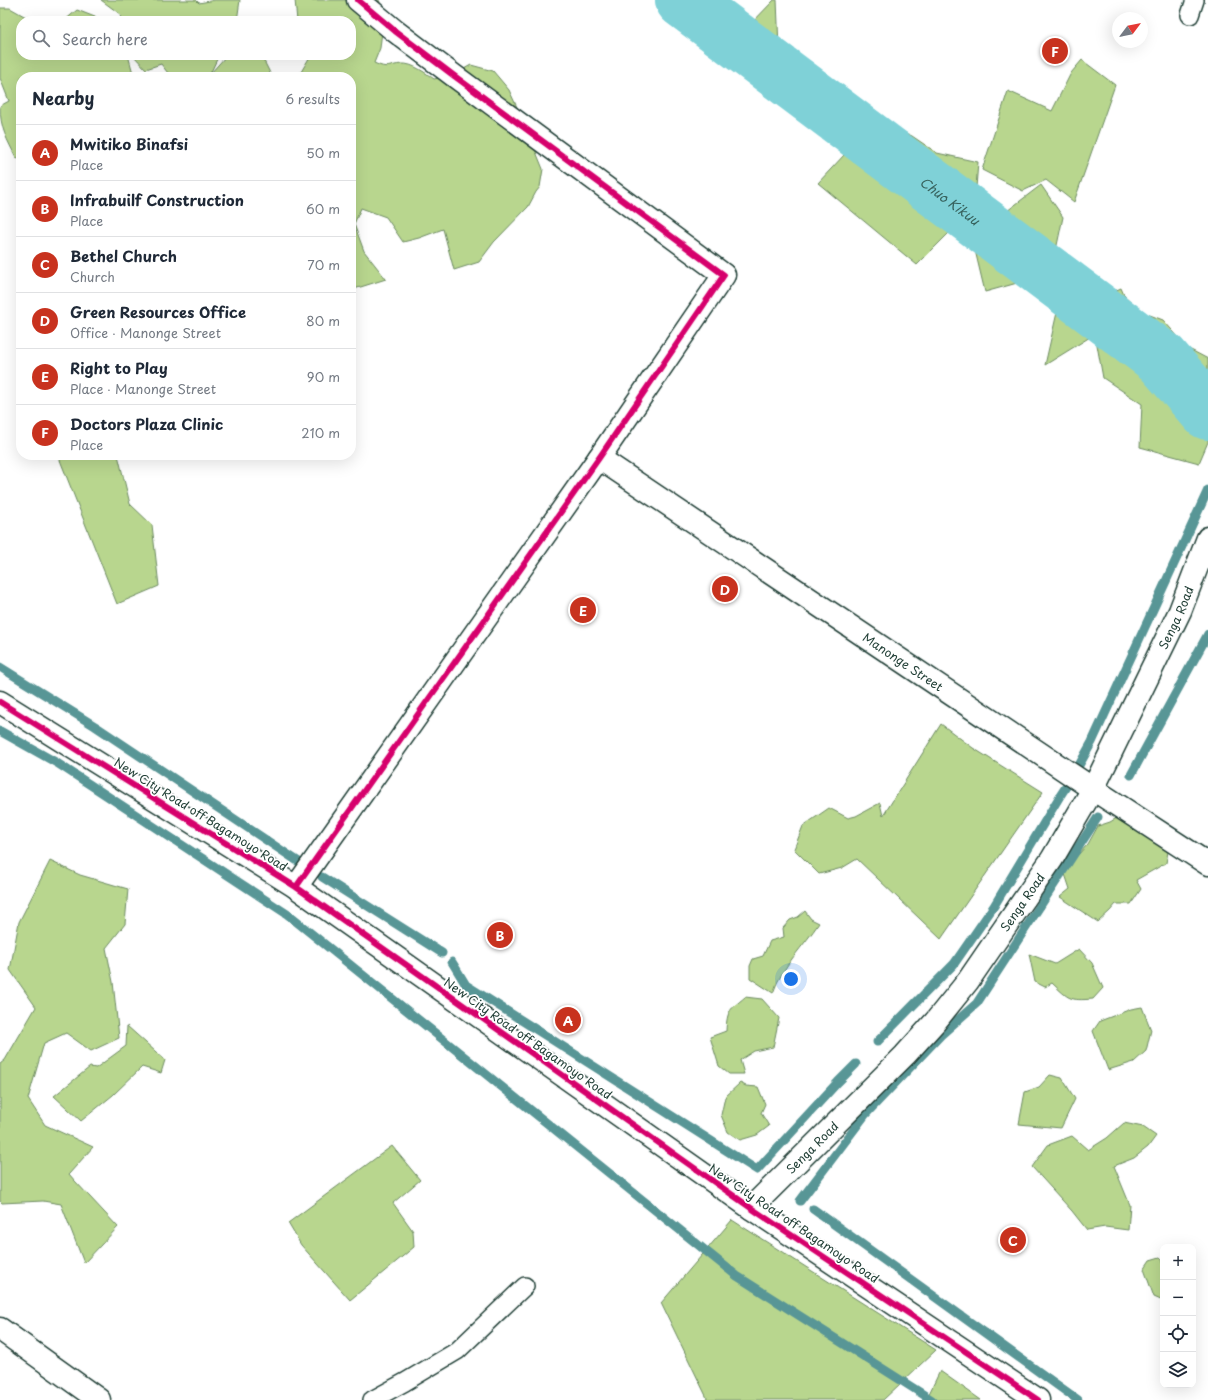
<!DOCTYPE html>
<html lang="en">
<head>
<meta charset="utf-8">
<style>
  body { margin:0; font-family:"Playpen Sans",sans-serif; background:#f6f6f7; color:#1f2937 }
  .controls { position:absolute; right:12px; bottom:12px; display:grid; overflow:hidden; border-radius:8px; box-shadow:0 4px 16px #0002 }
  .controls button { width:36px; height:36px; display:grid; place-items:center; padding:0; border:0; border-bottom:1px solid #e0e1e3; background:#fff; color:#1f2937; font:20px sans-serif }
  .compass { position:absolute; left:1112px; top:12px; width:36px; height:36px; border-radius:50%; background:#fff; box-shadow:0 4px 16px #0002; rotate:58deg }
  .you { position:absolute; left:791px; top:979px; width:14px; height:14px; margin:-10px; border:3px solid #fff; border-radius:50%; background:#1a73e8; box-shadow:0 0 0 6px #1a73e833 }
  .badge { display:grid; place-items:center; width:26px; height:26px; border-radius:50%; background:#c8321e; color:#fff; font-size:13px; font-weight:700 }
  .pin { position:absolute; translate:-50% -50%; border:2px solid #fff; box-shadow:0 1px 4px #0006 }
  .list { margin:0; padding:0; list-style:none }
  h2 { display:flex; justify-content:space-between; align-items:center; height:52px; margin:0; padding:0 16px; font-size:17px }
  h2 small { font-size:13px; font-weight:400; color:#747a83 }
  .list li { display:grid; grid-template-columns:26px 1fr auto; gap:12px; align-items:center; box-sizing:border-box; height:56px; padding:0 16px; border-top:1px solid #e0e1e3 }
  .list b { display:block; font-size:15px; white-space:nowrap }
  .list p { margin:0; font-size:13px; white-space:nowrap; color:#747a83 }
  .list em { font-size:13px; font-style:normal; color:#747a83 }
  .icon { flex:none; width:22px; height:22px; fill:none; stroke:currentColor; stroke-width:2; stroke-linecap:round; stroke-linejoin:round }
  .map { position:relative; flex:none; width:1208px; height:1400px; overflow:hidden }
  .search { position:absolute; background:#fff; box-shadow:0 4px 16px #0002; left:16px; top:16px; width:340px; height:44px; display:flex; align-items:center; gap:10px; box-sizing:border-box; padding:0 14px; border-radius:16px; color:#747a83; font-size:15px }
  .panel { position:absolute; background:#fff; box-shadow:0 4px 16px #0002; left:16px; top:72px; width:340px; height:388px; border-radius:16px }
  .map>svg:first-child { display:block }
  .green { fill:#b8d68e; stroke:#6c8a61 }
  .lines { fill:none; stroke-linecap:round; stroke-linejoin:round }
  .stream { stroke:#599696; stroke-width:9 }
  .river { stroke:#7fd1d7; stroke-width:56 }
  .lane-casing { stroke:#1f3d34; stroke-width:20 }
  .street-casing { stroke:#1f3d34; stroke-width:25 }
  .secondary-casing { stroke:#1f3d34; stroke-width:25 }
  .lane { stroke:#fff; stroke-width:17 }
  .street { stroke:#fff; stroke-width:22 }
  .secondary { stroke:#fff; stroke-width:22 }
  .cycleway-casing { stroke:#fff; stroke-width:8 }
  .cycleway { stroke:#d6006c; stroke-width:6 }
  .labels { text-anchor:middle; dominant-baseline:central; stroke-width:3.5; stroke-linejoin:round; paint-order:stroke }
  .street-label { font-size:12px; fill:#1f3d34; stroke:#fff }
  .water-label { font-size:13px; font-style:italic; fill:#37625d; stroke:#fff }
</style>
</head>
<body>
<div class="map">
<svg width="1208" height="1400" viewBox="0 0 1208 1400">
  <rect width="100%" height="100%" fill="#fff"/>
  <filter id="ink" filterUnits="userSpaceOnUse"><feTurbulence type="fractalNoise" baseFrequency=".025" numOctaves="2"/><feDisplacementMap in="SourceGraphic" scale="8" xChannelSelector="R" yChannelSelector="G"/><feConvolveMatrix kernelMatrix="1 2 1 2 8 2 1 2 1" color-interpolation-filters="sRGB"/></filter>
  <g filter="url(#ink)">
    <path class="green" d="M101,0H196L199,3L215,0H240L237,21H121L120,14Z
      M295,0H379L386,18L382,31L380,48L374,63C389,70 388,65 402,64C412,63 426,73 434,79L453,75L471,65L493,71L509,90L523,120L543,169L540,187L536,192L528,207L494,242L479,262L454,270L443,229L419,238L403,242L386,217L361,208L354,224L364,251L386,279L351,290V77H298L311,55H351V21H297Z
      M774,0H777L779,48L819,83L879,120L912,136L937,153L978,162L976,188L1007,211L1041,185L1063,217L1056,250L1112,292L1121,288L1124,295L1142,312L1163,320L1189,349L1208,359V442L1199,463L1140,447L1142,404L1103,378L1095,334L1045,365L1058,308L1028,280L985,292L974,246L954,228L917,265L818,183L858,140L719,33L731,14L749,26Z
      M0,8H10L33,21H21V55H128L134,77H21V157L17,159C7,140 0,128 0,106L9,101L0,78Z
      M77,10L105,21H64Z
      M133,55H219L210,74L227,55H261L272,77H171L161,64L146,69Z
      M1082,60L1115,85L1074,202L1046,180L1023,191L982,170L1008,91L1052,111L1071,73Z
      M58,455H118L130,504L152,525L159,586L117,604Z
      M941,724L973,748L1043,792L941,939L857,859L842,868L819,874L794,849L803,826L829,808L848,818L856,816L880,803L883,816Z
      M1120,816L1169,846L1166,863L1136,880L1141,889L1131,904H1116L1110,911L1098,922L1060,897L1070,889L1061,862L1076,857L1088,844L1098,826L1110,822Z
      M50,861L80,875L128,889L125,924L106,948L113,982L119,1038L91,1051L66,1033L44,1043L28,1099L45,1125L93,1147L69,1174L75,1181L118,1227L84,1263L61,1204L43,1201L2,1203L0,1201V1064L5,1060L36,1007L10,970L19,922Z
      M805,911L811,919L819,923C804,946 782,966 773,993L750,978V966L753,959L763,956L770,941L784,937L783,928L790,920L798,917Z
      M1079,949L1092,963L1103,988L1093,999C1069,1001 1069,999 1052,983L1045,987L1035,982L1029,954L1055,964Z
      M745,997L762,999L779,1018L773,1047L754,1051L740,1060L744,1074H729L719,1066L710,1037L726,1031C727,1009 730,1010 745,997Z
      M1142,1007L1151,1030L1146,1051L1134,1062L1108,1070L1093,1031L1100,1021L1131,1009Z
      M127,1026L165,1060L161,1073L142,1067L113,1095L81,1121L54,1096L90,1067L96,1068L126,1046Z
      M1050,1075L1062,1078L1075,1099L1061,1128L1019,1124L1025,1092L1039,1087Z
      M740,1083L746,1086L758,1087L765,1104L761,1113L769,1126L757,1135L740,1140L728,1132L721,1115L725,1097Z
      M1124,1123L1143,1127L1156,1136L1148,1147L1134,1158L1114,1166L1130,1205L1128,1230L1105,1227L1087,1230L1072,1211L1032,1167L1048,1145L1072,1136L1088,1150L1107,1138Z
      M392,1146L420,1180L393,1203L413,1231L414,1247L350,1300L301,1245L288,1223Z
      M732,1220L936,1350L883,1400H706L707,1398L661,1303Z
      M1160,1257L1163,1260V1301L1154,1297L1144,1269L1150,1260Z
      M940,1371L981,1400H926Z"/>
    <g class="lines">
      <path class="stream" d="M0,667L95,726L299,862
        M0,731L57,763L287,914L737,1276L932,1400
        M1131,775L1208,634
        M322,877L442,953
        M452,962L466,985L757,1170L838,1082L856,1064
        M877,1042L954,964L994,906L1060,796L1073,776L1092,742L1208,490
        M800,1201L865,1115L941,1035L977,1003L1098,817
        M813,1209L1078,1400"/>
      <path class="river" id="s1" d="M683,0L1161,358L1208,412"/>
      <g class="lane-casing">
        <path id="lane" d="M1190,15L1195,0
          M372,1400L405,1382L457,1351L525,1286"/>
      </g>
      <g class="street-casing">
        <g id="street">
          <path id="s2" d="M599,458L1093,789L1208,864"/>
          <path d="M296,887L599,458L724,275L453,75L395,31L358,0"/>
          <path d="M0,1329L99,1400"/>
        </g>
      </g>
      <g class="secondary-casing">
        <g id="secondary">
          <path d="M0,702L296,887L751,1208L1038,1400"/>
          <path id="s3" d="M751,1208L905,1055L935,1022L968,981L1003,930L1052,859L1093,789L1180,611L1208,538"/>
        </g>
      </g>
      <use href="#lane" class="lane"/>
      <use href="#street" class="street"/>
      <use href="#secondary" class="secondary"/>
      <g class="cycleway-casing">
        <path id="cycleway" d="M0,702L296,887L751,1208L1038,1400
          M296,887L599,458L724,275L453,75L395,31L358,0"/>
      </g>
      <use href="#cycleway" class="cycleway"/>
    </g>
  </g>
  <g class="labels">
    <g class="street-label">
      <text stroke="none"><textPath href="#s3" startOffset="734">Senga Road</textPath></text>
      <text stroke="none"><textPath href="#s2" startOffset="366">Manonge Street</textPath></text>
      <text transform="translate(201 814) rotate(32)">New City Road off Bagamoyo Road</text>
      <text stroke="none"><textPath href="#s3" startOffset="410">Senga Road</textPath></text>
      <text transform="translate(528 1038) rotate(35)">New City Road off Bagamoyo Road</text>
      <text stroke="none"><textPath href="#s3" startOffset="86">Senga Road</textPath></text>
      <text transform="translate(794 1223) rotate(34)">New City Road off Bagamoyo Road</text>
    </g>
    <g class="water-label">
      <text stroke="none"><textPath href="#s1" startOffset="334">Chuo Kikuu</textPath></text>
    </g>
  </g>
</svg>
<div class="controls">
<button>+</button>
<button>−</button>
<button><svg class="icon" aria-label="locate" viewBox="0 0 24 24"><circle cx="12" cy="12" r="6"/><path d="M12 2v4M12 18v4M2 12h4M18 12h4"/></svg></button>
<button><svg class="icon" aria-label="layers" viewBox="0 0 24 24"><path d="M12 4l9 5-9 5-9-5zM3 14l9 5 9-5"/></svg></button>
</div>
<svg class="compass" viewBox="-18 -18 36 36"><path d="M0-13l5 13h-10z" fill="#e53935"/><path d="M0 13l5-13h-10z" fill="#747a83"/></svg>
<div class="you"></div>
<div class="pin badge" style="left:568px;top:1020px">A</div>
<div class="pin badge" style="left:500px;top:935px">B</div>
<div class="pin badge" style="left:1013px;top:1240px">C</div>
<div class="pin badge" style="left:725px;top:589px">D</div>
<div class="pin badge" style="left:583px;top:610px">E</div>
<div class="pin badge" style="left:1055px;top:51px">F</div>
<div class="search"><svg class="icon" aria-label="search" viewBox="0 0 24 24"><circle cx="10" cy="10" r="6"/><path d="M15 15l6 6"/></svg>Search here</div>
<section class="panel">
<h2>Nearby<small>6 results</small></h2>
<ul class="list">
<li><span class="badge">A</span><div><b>Mwitiko Binafsi</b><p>Place</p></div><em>50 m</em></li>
<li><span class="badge">B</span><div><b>Infrabuilf Construction</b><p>Place</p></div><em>60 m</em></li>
<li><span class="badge">C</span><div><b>Bethel Church</b><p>Church</p></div><em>70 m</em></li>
<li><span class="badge">D</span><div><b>Green Resources Office</b><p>Office · Manonge Street</p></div><em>80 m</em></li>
<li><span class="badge">E</span><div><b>Right to Play</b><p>Place · Manonge Street</p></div><em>90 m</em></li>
<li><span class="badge">F</span><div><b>Doctors Plaza Clinic</b><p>Place</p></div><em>210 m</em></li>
</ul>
</section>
</div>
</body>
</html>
